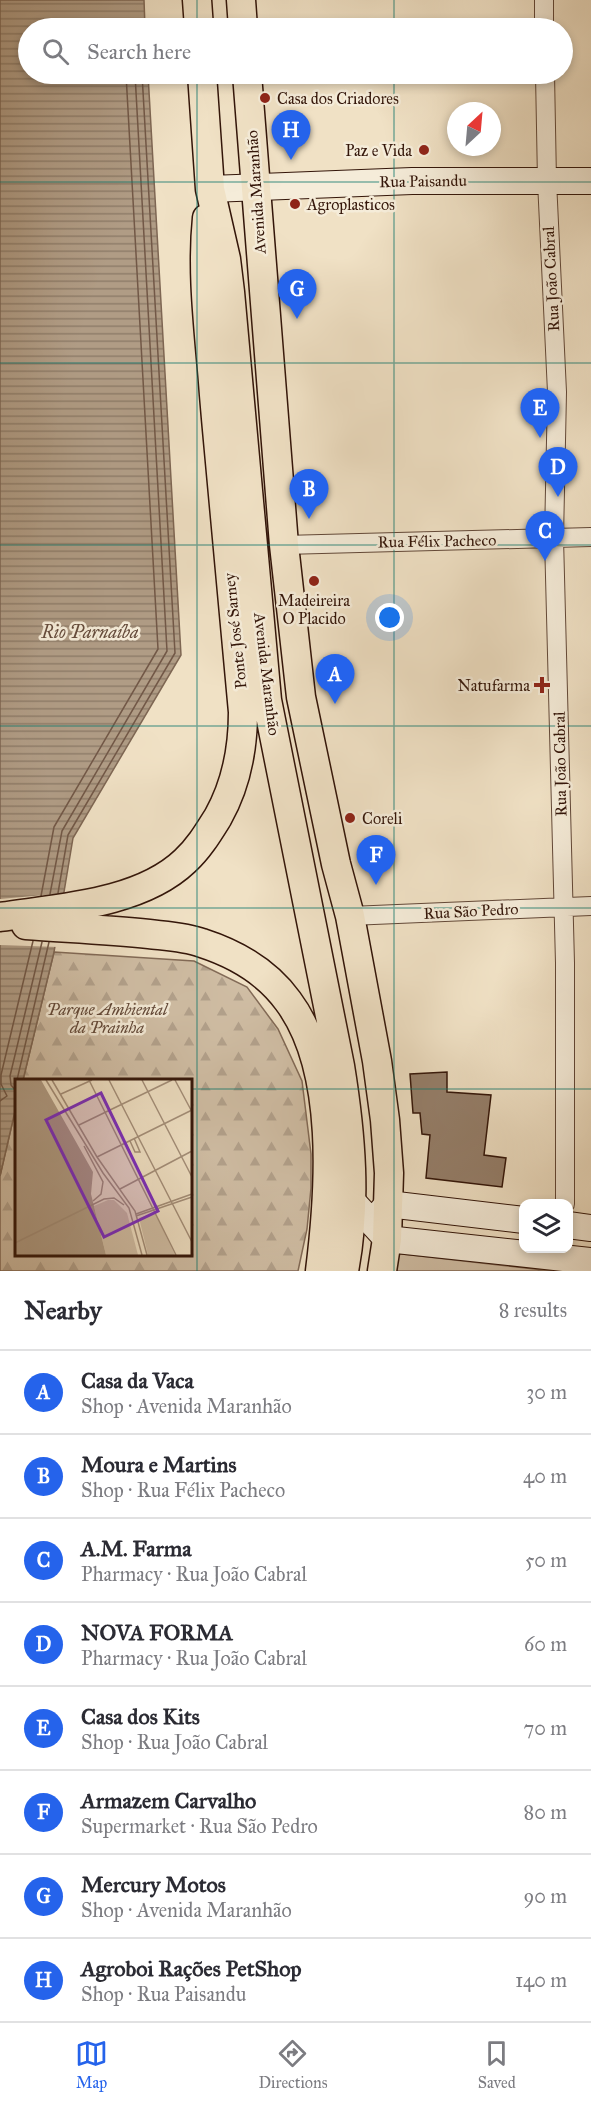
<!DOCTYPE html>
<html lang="en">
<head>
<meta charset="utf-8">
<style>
  body { margin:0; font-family:"IM FELL Great Primer",serif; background:#f2f2f3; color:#2b2b33 }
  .controls { position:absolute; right:18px; bottom:18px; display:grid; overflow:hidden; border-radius:12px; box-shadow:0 3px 9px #0003 }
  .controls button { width:54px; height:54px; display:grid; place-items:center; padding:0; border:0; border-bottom:2px solid #e1e1e2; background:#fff; color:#2b2b33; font:30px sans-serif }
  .compass { position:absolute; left:447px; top:102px; width:54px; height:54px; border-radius:50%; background:#fff; box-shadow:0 3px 9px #0003; rotate:26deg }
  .you { position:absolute; left:390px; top:618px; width:21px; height:21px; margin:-15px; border:4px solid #fff; border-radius:50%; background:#1a73e8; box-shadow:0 0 0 9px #1a73e833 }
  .badge { display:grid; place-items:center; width:39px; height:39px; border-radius:50%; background:#2563eb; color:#fff; font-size:20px; font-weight:700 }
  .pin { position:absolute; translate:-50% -50px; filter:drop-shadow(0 2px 3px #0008) }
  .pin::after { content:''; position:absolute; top:32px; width:21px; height:18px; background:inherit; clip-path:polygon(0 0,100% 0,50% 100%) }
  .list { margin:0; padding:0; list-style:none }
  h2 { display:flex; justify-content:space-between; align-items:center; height:78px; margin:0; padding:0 24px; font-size:26px }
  h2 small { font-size:20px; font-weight:400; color:#7c7c81 }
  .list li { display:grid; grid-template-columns:39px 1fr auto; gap:18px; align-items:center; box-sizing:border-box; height:84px; padding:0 24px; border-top:2px solid #e1e1e2 }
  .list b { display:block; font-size:22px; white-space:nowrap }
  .list p { margin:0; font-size:20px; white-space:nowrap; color:#7c7c81 }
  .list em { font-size:20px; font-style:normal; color:#7c7c81 }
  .icon { flex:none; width:33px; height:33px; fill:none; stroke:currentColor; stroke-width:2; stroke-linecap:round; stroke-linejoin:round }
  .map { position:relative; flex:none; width:591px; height:1271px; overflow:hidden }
  .search { position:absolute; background:#fff; box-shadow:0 3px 9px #0003; left:18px; right:18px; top:18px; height:66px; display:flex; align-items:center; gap:15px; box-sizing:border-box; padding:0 21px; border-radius:33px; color:#7c7c81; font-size:22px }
  .sheet { height:750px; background:#fff }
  nav { display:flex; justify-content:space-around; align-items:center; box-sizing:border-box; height:84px; border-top:2px solid #e1e1e2; background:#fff; font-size:16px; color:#7c7c81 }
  nav a { display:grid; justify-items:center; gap:3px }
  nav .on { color:#2563eb }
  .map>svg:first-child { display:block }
  .forest { fill:url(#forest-firs); stroke:#826a57; stroke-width:1.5 }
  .green { fill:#d0bea5; stroke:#826a57; stroke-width:1.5 }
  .water { fill:url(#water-rules); stroke:#7e6653; stroke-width:1.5 }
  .pier { fill:#f0e1c5 }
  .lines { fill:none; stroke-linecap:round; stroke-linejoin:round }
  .shore { stroke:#725847; stroke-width:1.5 }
  .building { fill:#957f6b; stroke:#331509; stroke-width:1.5 }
  .street-casing { stroke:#624838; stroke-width:20 }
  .secondary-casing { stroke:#331509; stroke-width:28 }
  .primary-casing { stroke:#331509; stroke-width:31 }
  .street { stroke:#f5ecd9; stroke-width:18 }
  .secondary { stroke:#f5ecd9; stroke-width:26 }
  .primary { stroke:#f0e1c5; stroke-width:28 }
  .grid { fill:none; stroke:#0f766e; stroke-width:1.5; stroke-opacity:0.55 }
  .poi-dot { fill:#8f2418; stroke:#f5ecd9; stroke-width:2 }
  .labels { text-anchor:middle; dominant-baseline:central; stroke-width:5; stroke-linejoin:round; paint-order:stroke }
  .poi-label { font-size:16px; fill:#331509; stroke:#f5ecd9; text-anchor:start }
  .street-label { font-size:16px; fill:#331509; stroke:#f5ecd9 }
  .park-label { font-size:16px; font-style:italic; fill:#624838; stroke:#f5ecd9 }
  .water-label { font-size:18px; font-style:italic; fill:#654b3b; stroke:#f5ecd9 }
  .inset-road { fill:none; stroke:#a48f7a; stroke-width:1.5 }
  .view { fill:#7b2cbf; fill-opacity:0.15; stroke:#7b2cbf; stroke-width:3 }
  .inset-edge { fill:none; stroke:#331509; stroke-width:3 }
</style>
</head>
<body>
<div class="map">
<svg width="591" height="1271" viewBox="0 0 591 1271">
  <defs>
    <pattern id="forest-firs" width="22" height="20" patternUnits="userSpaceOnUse" patternTransform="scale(1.5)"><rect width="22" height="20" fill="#d0bea5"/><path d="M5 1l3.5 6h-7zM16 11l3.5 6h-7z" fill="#b3a28d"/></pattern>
    <pattern id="water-rules" width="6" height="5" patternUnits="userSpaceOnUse" patternTransform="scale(1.5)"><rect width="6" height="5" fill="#b09c85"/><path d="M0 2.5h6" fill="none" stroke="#907e6b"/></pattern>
  </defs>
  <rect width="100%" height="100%" fill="#f0e1c5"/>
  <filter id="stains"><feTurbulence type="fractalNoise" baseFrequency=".00333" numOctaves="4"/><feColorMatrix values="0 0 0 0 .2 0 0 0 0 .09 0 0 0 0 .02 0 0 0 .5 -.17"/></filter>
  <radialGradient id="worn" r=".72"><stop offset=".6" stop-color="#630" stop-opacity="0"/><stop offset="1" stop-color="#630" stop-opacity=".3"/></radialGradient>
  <path class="forest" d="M54,952L194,961L247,987L278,1029L302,1081L311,1154V1188L307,1229L298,1271H0V1176L16,1107V1254H190V1080H23Z"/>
  <path class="green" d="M393,1253L552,1271H389Z"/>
  <path class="water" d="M0,0H144L145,28H28V74H148L181,655L73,838L54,952L23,1080H16V1107L0,1176Z"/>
  <path class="pier" d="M67,893L58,947L0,945V899Z"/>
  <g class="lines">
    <path class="shore" d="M58,893L68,835L175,653L142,74
      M50,894L62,831L167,651L135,74
      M41,896L54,827L158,649L126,74
      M17,1080L49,942
      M16,1091L11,1085L10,1076L42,942
      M0,1101L7,1096L1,1084V1075L33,941"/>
  </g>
  <path class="building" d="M447,1072V1092L491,1095L484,1155L506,1158L502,1187L426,1178L430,1135L422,1134L420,1113H413L410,1074Z"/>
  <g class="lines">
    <g class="street-casing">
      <path id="street" d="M544,0V28
        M545,74L547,181L557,392L554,538L565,963V1204
        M284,545L591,537
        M350,916L591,906"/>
    </g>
    <g class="secondary-casing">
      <path id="secondary" d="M210,189L412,181H591
        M351,1200L387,1239L591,1261
        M375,1219L388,1204L524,1220
        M568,1225L591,1228"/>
    </g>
    <g class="primary-casing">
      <path id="primary" d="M197,0L199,28
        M241,0L243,28
        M202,74L210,189L226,259L230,292L267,700L340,1066C351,1134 357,1203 344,1271
        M247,74L284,545L301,697L336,864L350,916L377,1061L385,1120L389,1173L387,1239L382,1271
        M0,917C59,908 140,904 185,861C199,848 208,833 218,817C236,785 243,749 243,712C233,607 223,501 214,395C210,337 201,277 207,218
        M26,925C67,928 108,930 149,934C166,936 186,937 202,943C236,954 267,972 288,1001C339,1069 330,1191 320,1271"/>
    </g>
    <use href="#street" class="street"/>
    <use href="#secondary" class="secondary"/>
    <use href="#primary" class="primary"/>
  </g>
  <path class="grid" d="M197,0V28M394,0V28M197,74V1271M394,74V1271M0,182H591M0,363H591M0,545H591M0,726H591M0,908H591M0,1089H16M190,1089H591"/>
  <g class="poi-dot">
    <circle cx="265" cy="98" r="6"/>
    <circle cx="424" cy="150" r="6"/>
    <circle cx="295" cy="204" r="6"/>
    <circle cx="314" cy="581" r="6"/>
    <path d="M539 676h6v6h6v6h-6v6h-6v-6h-6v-6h6z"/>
    <circle cx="350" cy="818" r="6"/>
  </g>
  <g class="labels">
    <g class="poi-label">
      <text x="277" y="98">Casa dos Criadores</text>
      <text x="412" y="150" text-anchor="end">Paz e Vida</text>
      <text x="307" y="204">Agroplasticos</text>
      <text x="314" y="600" text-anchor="middle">Madeireira<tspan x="314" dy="18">O Placido</tspan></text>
      <text x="530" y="685" text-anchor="end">Natufarma</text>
      <text x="362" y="818">Coreli</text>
    </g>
    <g class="street-label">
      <text transform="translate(423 181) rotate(-1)">Rua Paisandu</text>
      <text transform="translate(256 192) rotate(-94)">Avenida Maranhão</text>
      <text transform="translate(551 279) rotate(-93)">Rua João Cabral</text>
      <text transform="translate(437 541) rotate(-1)">Rua Félix Pacheco</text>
      <text transform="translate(235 631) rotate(-96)">Ponte José Sarney</text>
      <text transform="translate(267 674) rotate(83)">Avenida Maranhão</text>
      <text transform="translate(560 764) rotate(-91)">Rua João Cabral</text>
      <text transform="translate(471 911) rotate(-3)">Rua São Pedro</text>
    </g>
    <g class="park-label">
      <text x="107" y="1009">Parque Ambiental<tspan x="107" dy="18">da Prainha</tspan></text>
    </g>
    <g class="water-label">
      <text x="90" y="632">Rio Parnaíba</text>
    </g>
  </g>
  <g transform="translate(15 1079)">
    <rect width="177" height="177" fill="#f0e1c5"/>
    <path d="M93,121H99L112,134L123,176H91L79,127Z" fill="#d0bea5"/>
    <path d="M140,134L160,176H133L124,139Z" fill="#d0bea5"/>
    <path d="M0,1H26L78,93L76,115L91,176H0Z" fill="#b09c85"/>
    <path class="inset-road" d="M31,1L88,94L114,129L127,176M37,1L82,78L120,132L132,176M74,1L161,176M94,1L177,163M127,1L177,98M160,1L176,31M46,15L77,1M64,46L157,1M115,62L120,73H125L119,59M69,67L88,103L86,115L78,122M82,78L177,31M105,110L177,72M121,135L177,115M121,137L177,118M0,164L89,120L99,119L109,126"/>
    <path class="view" d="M86,14L143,132L89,158L31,41Z"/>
    <rect width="177" height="177" class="inset-edge"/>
  </g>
  <rect width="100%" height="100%" filter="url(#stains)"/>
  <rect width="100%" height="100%" fill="url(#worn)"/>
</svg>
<div class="controls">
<button><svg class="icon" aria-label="layers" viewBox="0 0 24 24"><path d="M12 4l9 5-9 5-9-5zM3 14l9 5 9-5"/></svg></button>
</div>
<svg class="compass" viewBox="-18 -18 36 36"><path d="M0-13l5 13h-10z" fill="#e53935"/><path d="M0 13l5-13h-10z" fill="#7c7c81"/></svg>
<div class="you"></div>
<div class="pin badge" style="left:335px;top:704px">A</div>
<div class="pin badge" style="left:309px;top:519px">B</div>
<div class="pin badge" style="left:545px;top:561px">C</div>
<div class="pin badge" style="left:558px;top:497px">D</div>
<div class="pin badge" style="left:540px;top:438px">E</div>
<div class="pin badge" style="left:376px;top:885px">F</div>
<div class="pin badge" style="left:297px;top:319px">G</div>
<div class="pin badge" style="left:291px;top:160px">H</div>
<div class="search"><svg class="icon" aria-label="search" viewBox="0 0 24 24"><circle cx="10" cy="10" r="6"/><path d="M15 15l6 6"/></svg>Search here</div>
</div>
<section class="sheet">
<h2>Nearby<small>8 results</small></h2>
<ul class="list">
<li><span class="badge">A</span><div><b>Casa da Vaca</b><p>Shop · Avenida Maranhão</p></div><em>30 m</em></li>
<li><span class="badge">B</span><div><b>Moura e Martins</b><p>Shop · Rua Félix Pacheco</p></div><em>40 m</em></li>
<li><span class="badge">C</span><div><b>A.M. Farma</b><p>Pharmacy · Rua João Cabral</p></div><em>50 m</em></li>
<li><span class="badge">D</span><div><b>NOVA FORMA</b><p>Pharmacy · Rua João Cabral</p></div><em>60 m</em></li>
<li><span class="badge">E</span><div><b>Casa dos Kits</b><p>Shop · Rua João Cabral</p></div><em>70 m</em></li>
<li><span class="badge">F</span><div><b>Armazem Carvalho</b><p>Supermarket · Rua São Pedro</p></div><em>80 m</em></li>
<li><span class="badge">G</span><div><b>Mercury Motos</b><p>Shop · Avenida Maranhão</p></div><em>90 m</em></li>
<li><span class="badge">H</span><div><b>Agroboi Rações PetShop</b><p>Shop · Rua Paisandu</p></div><em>140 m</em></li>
</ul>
</section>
<nav>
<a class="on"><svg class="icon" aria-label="map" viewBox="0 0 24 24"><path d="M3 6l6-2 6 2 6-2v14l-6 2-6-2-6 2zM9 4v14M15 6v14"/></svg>Map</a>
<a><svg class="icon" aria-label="directions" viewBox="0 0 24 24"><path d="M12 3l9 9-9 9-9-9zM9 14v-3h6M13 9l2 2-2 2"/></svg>Directions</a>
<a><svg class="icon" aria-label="saved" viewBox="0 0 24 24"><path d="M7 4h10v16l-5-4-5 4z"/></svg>Saved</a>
</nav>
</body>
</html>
